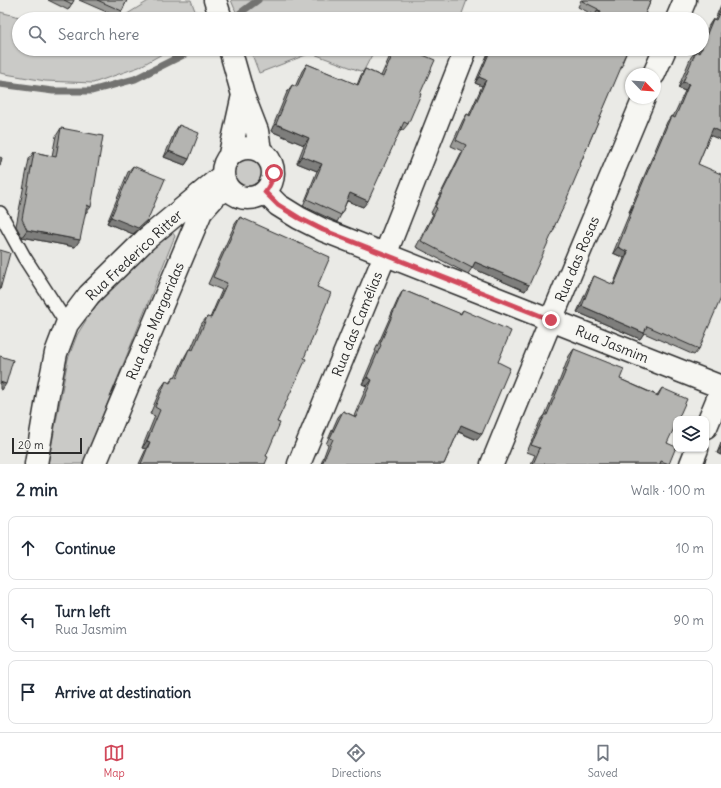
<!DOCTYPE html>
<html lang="en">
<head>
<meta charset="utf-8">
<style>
  body { margin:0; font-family:Delius,sans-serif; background:#f2f2f3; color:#1f2937 }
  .controls { position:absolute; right:12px; bottom:12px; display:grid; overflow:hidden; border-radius:8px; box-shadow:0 1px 3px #0004 }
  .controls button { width:36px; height:36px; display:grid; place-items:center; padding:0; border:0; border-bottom:1px solid #e0e1e3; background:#fff; color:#1f2937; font:20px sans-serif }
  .compass { position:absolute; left:625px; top:68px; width:36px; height:36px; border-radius:50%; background:#fff; box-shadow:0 1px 3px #0004; rotate:115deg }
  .scale { position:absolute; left:12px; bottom:10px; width:70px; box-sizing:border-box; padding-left:4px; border:2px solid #2b2b2b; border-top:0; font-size:11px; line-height:14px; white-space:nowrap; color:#2b2b2b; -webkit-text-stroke:3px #f6f6f2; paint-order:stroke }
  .stop { position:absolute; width:12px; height:12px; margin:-9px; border:3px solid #d1495b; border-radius:50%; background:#fff }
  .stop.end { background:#d1495b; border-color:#fff; box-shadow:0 1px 4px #0008 }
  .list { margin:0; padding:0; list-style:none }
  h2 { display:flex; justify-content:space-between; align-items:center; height:52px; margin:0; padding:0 16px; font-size:17px }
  h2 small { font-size:13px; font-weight:400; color:#747a83 }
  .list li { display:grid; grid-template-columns:26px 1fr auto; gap:12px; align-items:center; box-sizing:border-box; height:64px; margin:0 8px 8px; padding:0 8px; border:1px solid #e0e1e3; border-radius:8px }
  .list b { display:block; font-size:15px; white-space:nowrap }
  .list p { margin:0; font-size:13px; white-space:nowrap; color:#747a83 }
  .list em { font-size:13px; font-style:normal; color:#747a83 }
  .icon { flex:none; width:22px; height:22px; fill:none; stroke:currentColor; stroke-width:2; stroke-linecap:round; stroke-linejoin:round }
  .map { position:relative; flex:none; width:721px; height:464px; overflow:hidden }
  .search { position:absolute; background:#fff; box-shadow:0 1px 3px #0004; left:12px; right:12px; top:12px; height:44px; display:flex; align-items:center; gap:10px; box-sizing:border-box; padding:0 14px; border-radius:22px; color:#747a83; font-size:15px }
  .sheet { height:268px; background:#fff }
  nav { display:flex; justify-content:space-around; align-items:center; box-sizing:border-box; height:56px; border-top:1px solid #e0e1e3; background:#fff; font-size:11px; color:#747a83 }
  nav a { display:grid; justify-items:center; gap:2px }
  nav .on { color:#d1495b }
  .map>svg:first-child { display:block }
  .green { fill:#cacac7; stroke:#7a7a79 }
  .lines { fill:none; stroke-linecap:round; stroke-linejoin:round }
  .stream { stroke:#727270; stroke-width:7 }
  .lane-casing { stroke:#2b2b2b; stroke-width:16 }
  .street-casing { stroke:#2b2b2b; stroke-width:25 }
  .secondary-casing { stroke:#2b2b2b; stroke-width:25 }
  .lane { stroke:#f6f6f2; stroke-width:13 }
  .street { stroke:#f6f6f2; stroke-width:22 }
  .secondary { stroke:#f6f6f2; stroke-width:22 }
  .wall { fill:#9b9b98; stroke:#2b2b2b }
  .shaded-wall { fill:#7e7e7c; stroke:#2b2b2b }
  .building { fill:#b4b4b1; stroke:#2b2b2b }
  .route { stroke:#d1495b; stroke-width:5 }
  .labels { text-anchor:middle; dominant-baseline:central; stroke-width:4; stroke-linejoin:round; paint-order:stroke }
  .street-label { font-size:14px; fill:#2b2b2b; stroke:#f6f6f2 }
</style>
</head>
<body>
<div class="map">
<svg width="721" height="464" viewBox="0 0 721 464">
  <rect width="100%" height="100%" fill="#eaeae6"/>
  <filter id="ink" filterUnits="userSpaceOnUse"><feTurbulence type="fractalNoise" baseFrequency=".025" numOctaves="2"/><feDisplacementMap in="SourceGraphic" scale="8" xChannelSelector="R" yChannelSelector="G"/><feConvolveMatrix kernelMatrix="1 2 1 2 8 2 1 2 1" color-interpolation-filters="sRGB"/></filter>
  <g filter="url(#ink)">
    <path class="green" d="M150,0H191L198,19H119Z
      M231,0H467L460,19H239Z
      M0,12L27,19H19V49H171L139,67L93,83L45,81L0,73Z
      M250,49H375L363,72L311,53L259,73Z
      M234 172a14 14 0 1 1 28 0a14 14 0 1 1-28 0Z
      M172,232L175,236L83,464H48L68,359L77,335L88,317L102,298L169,233Z"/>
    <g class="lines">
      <path class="stream" d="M232,19L258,0
        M0,84L53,91H91L135,79L185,54L192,49"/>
      <g class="lane-casing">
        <path id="lane" d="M0,213L24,257L67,324"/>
      </g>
      <g class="street-casing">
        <path id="street" d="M677,19L685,0
          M654,74L665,49
          M706,427L721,391
          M299,464L385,255L466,49
          M492,464L551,320L644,98
          M691,464L697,449"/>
      </g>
      <g class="secondary-casing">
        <path id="secondary" d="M215,0L221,19
          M230,49L243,95L257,131L260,150
          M223 173a25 25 0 1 1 50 0a25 25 0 1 1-50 0Z
          M230,154L243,95
          M265,192L278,205L299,218L323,230L721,387
          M36,464L49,388L56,353L67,324L89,295L145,240L223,175
          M95,464L201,212L217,194L220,193"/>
      </g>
      <use href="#lane" class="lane"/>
      <use href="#street" class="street"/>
      <use href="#secondary" class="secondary"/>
    </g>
    <path class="wall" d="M48,0H74L68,10Z
      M79,0H127L122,11L118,17Z
      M581,0H651L643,19H596L597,17L594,16V15L578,7Z
      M721,5V140L710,135L698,164L699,349L694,355L644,333L640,339L577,312L590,283L594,276L613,285L624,258L613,253L630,212H629L667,122L671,116L673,117L685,91L678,88L691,57L696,51L698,52L699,49H702V41L709,25L713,19H715Z
      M393,49H409L408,124L403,130L400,129L363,207L347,201L341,215L337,222L303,206L317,171L297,163L304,145L271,131L287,92L292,85L295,87L302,71L307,64L357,85L361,75L365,69L381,76Z
      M491,49H628L554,227L525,291L472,268L468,274L416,247L433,214L431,213L462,151L451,146L463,120L467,114L469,115L482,86L475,83L488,53Z
      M179,125L189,159L185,165L164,157L175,131Z
      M61,128L85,214L75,247L22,237L16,226L29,159L34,152L52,156L56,136Z
      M133,166L148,219L144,225L133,234L107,223L128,172Z
      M240,217L317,287L277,422L266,456L265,464H139L146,449L142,448L155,416L150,414L161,388L166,381L169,383L174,376L175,377L185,356L189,349H191L202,323L207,317L210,318L222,290L208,284L235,224Z
      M403,290L460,314L463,310L498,362L477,440L458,432L444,464H321L328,445L326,444L338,417L343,411L354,416L367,386L362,384L376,351H375L399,297Z
      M574,349L620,379L657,395L662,388L667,443L668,464H531L535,455L527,452L540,421L545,415L559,382L569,356Z
      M721,443V455L717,453Z"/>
    <path class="shaded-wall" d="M598,10L601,11L597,17L594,16Z
      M479,77L486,80L482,86L475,83Z
      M683,82L689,84L685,91L678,88Z
      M276,124L309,138L304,145L271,131Z
      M713,128L721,132V140L709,135Z
      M169,151L189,159L185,165L164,157Z
      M302,156L322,164L317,171L297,163Z
      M350,193L368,201L363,207L345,200Z
      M87,205L91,207L85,214L82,213Z
      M633,206H634L630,212H629Z
      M111,217L148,219L144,225L133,234L107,223Z
      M27,230L80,240L75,247L22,237Z
      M618,247L628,252L624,258L613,253Z
      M475,262L529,285L525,291L472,268Z
      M582,306L644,333L640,339L577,312Z
      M367,377L372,380L367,386L362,384Z
      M0,382L6,384L2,390L0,389Z
      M461,425L482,434L477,440L457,431Z
      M147,441L150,442L146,449L142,448Z
      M721,447V455L717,453Z"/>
    <path class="building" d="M64,0H74L72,4Z
      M97,0H127L122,11Z
      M583,0H651L643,19H598L601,11L598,10V9L582,1Z
      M721,9V132L713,128L698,164L721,174V298L699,349L647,326L644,333L582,306L594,276L614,285L628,252L618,247L634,206H633L671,116L675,118L689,84L683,82L696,51L699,53L701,49H702V46L713,19L716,20Z
      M395,49H409L435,60L420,94H421L408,124L404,122L368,201L350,193L341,215L307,199L322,164L302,156L309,138L276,124L292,85L297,87L307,64L358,85L365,69L383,77Z
      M491,49H496L498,50V49H573L574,50L575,49H628L622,62L623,63L580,164L581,165L567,198H568L554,227H555L529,285L475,262L472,268L421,241L437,208L435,207L466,145L456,140L467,114L470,116L486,80L479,77Z
      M179,125L199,133L189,159L169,151Z
      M61,128L103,136L91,207L87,205L80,240L27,230L22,219L34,152L56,157Z
      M0,157L2,158L0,166Z
      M133,166L165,179L148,219L138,228L111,217Z
      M240,217L330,257L317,287L331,293L304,358L306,359L277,422L280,423L266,456L268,457L265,464H141L150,442L147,441L160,410L155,407L166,381L170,383L174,376L177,378L189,349L193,350L207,317L211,318L227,283L213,277Z
      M0,250L10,253L0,290Z
      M403,290L461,314L463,310L511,331L498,362L510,368L482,434L461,425L444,464H322L333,439L330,438L343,411L356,417L372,380L367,377L381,345L380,344Z
      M574,349L624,369L620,379L658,396L662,388L687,399L678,419H676V424L667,443L676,447L669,464L661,461L660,464H533L540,448L531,445L545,415H547L564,375Z
      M0,356L13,360L6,384L0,382Z"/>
  </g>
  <g class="lines" filter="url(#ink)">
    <path class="route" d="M274,173C272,180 270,186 265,192L278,205L299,218L323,230L551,320"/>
  </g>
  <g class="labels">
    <g class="street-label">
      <text transform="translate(134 255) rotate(-43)">Rua Frederico Ritter</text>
      <text transform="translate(577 259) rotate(-67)">Rua das Rosas</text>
      <text transform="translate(155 321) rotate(-67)">Rua das Margaridas</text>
      <text transform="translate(357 324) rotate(-68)">Rua das Camélias</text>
      <text transform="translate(612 344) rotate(22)">Rua Jasmim</text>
    </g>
  </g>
</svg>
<div class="controls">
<button><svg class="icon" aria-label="layers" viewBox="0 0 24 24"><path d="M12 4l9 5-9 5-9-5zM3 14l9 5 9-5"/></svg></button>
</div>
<svg class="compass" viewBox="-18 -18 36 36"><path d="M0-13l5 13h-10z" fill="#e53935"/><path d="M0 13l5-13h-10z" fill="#747a83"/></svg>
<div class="scale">20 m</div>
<div class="stop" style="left:274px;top:173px"></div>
<div class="stop end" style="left:551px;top:320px"></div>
<div class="search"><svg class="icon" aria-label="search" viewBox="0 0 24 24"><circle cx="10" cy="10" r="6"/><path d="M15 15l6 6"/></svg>Search here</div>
</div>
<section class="sheet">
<h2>2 min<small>Walk · 100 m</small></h2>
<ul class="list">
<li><svg class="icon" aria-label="ahead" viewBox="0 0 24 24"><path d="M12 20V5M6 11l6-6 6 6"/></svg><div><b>Continue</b></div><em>10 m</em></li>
<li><svg class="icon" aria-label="left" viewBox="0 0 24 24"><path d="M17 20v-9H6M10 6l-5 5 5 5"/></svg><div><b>Turn left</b><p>Rua Jasmim</p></div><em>90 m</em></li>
<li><svg class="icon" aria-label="arrive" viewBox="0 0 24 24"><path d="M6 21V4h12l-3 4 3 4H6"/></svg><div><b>Arrive at destination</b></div></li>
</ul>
</section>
<nav>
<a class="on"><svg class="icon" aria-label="map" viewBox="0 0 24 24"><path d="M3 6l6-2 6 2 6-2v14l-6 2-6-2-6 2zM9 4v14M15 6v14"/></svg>Map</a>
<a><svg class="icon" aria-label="directions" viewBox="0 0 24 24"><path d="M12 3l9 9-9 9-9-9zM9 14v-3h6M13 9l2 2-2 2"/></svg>Directions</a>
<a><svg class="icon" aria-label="saved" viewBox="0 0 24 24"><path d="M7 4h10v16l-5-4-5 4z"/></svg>Saved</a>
</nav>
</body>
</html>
